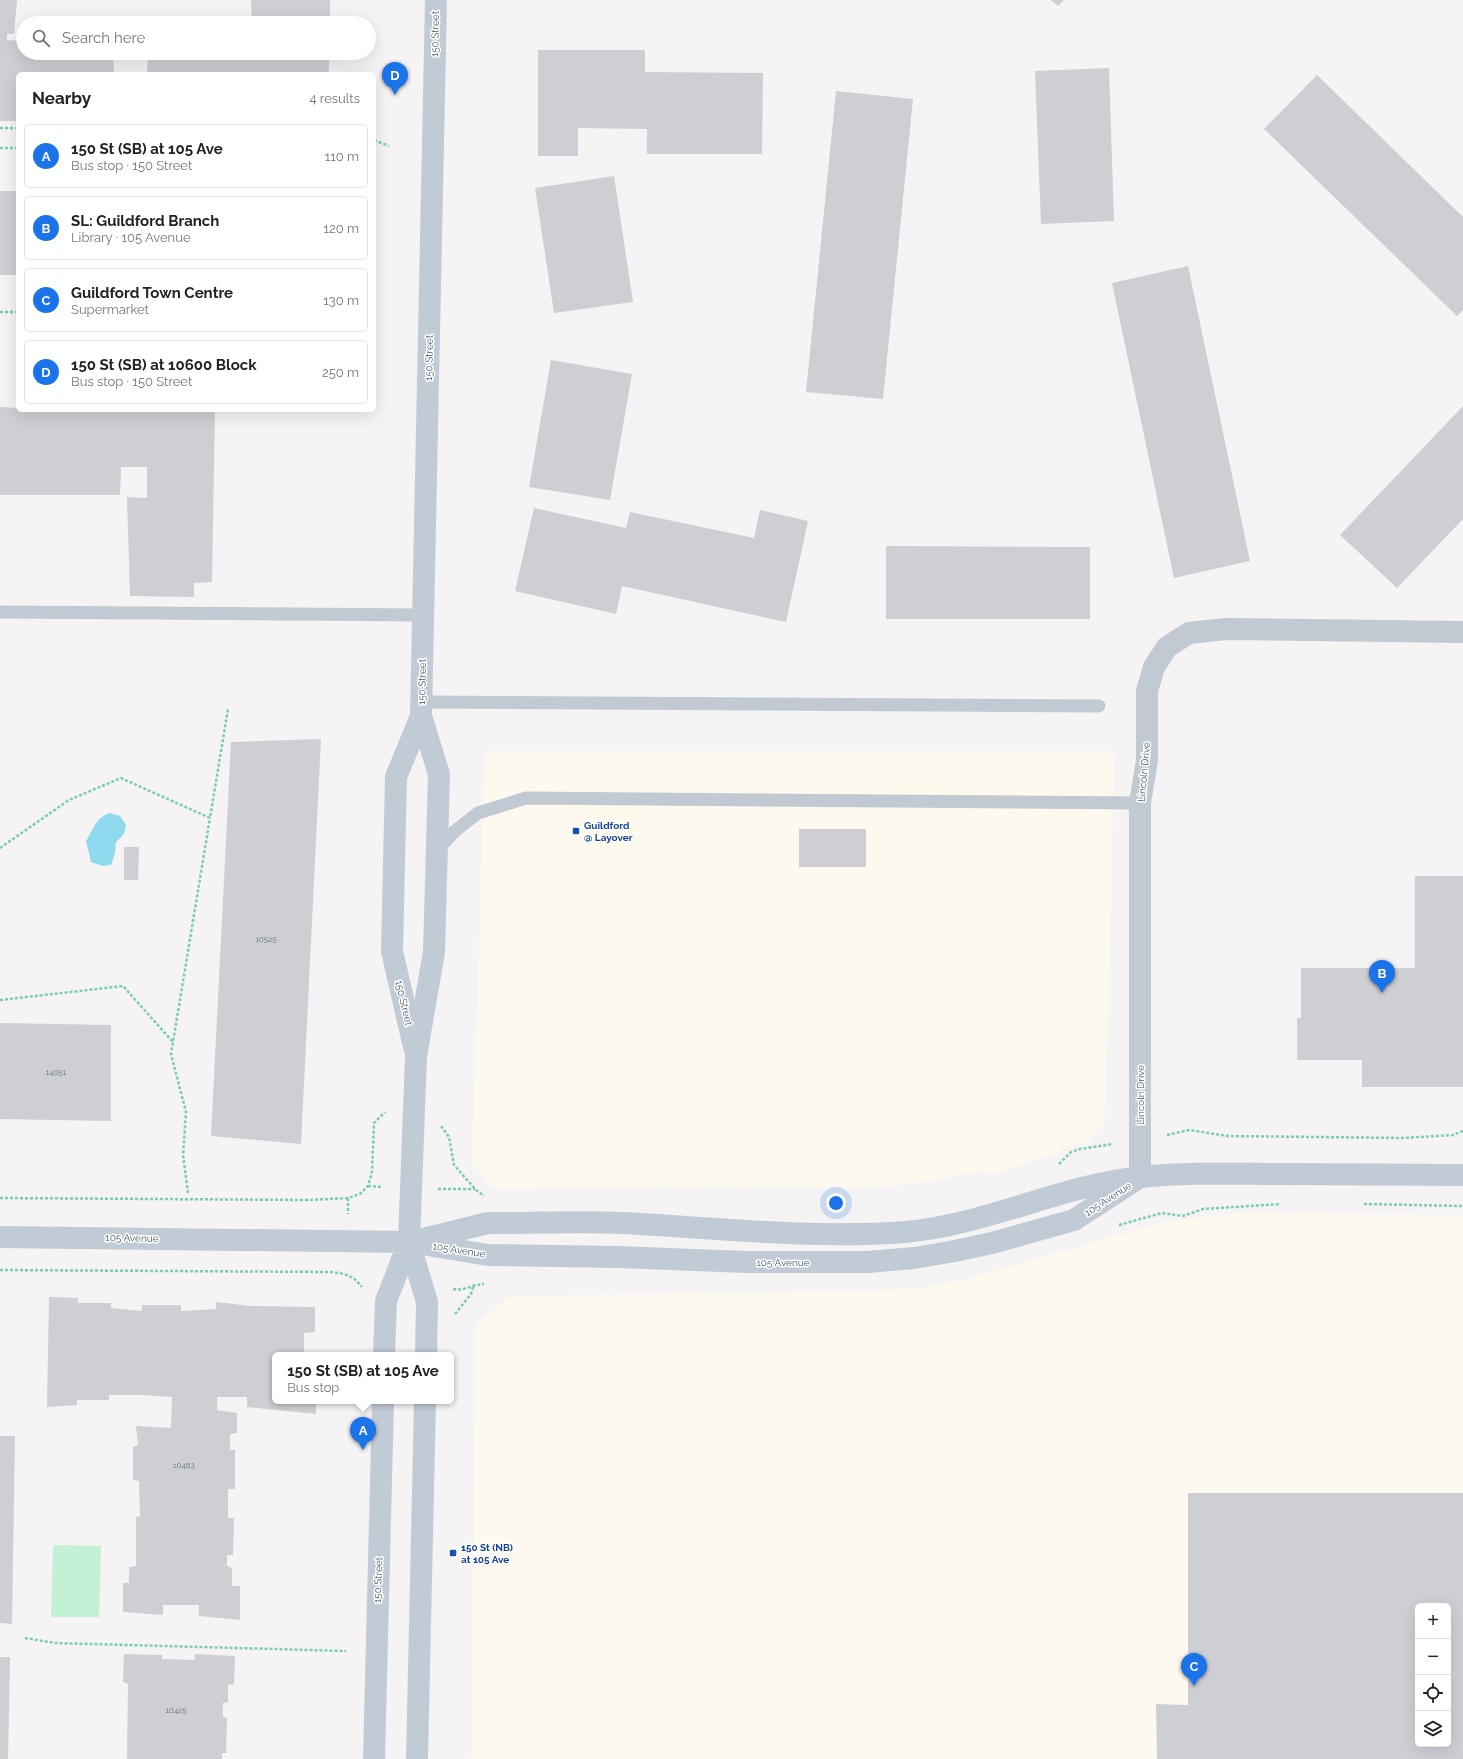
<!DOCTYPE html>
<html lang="en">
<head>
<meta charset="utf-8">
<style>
  body { margin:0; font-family:Raleway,sans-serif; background:#f2f2f2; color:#222 }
  .controls { position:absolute; right:12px; bottom:12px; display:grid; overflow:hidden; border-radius:6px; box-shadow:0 4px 16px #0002 }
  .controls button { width:36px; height:36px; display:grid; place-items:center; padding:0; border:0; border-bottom:1px solid #e0e0e0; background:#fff; color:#222; font:20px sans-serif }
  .you { position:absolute; left:836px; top:1203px; width:14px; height:14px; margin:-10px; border:3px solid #fff; border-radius:50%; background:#1a73e8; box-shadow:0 0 0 6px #1a73e833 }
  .badge { display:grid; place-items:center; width:26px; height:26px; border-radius:50%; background:#1a73e8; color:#fff; font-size:13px; font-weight:700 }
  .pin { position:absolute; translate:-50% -33px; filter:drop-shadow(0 1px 2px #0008) }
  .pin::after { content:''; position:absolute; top:21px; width:14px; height:12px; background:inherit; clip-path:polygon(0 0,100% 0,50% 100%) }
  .popup { position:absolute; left:272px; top:1352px; width:182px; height:52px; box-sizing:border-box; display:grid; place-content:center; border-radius:6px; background:#fff; filter:drop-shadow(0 1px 3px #0005); font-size:13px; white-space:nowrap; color:#767676 }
  .popup b { font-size:15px; color:#222 }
  .popup::after { content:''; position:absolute; left:50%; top:100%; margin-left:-8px; border:8px solid transparent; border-top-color:#fff }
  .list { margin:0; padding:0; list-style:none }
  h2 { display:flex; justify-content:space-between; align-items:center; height:52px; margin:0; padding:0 16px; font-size:17px }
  h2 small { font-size:13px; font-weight:400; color:#767676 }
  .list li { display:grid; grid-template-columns:26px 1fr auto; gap:12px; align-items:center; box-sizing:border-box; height:64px; margin:0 8px 8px; padding:0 8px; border:1px solid #e0e0e0; border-radius:6px }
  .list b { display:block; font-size:15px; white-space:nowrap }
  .list p { margin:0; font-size:13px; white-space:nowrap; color:#767676 }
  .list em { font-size:13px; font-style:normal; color:#767676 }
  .icon { flex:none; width:22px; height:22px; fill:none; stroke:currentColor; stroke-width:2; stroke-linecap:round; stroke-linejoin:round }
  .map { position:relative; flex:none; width:1463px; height:1759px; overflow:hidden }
  .search { position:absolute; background:#fff; box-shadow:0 4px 16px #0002; left:16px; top:16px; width:360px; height:44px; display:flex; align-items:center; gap:10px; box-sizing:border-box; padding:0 14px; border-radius:22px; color:#767676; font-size:15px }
  .panel { position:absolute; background:#fff; box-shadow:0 4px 16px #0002; left:16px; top:72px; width:360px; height:340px; border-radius:6px }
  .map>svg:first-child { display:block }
  .commercial { fill:#fdf9ef; fill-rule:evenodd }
  .green { fill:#c3f1d5 }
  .water { fill:#90daee }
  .building { fill:#cdcfd5; fill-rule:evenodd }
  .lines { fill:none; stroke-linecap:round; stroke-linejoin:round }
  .path { stroke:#7ad0a6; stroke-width:2.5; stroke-dasharray:3 2; stroke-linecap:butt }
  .lane { stroke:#c1cad2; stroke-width:13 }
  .street { stroke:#c1cad2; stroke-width:22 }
  .secondary { stroke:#c1cbd6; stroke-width:22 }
  .transit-dot { fill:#1a4fb4; stroke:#fff; stroke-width:1.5 }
  .labels { text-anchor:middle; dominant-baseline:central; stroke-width:3; stroke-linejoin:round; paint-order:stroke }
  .number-label { font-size:8px; fill:#6b747e }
  .street-label { font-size:10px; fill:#4a5661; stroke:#fff }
  .transit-label { font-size:10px; font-weight:bold; fill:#164399; stroke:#fff; text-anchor:start }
</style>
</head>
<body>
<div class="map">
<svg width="1463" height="1759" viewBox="0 0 1463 1759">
  <rect width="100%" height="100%" fill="#f5f3f3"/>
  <path class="commercial" d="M485,751H1115L1105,1122L1089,1141L991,1176L981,1171L925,1182L883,1187L493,1188L472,1164Z
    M1239,1213L1463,1215V1759H471L476,1324L510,1296L865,1291L920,1288L967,1279L1163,1222ZM1418,1606H1448V1744H1418Z"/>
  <path class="green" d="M53,1545L101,1546L99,1617H51Z"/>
  <path class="water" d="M110,813L120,816L126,825L124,834L116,842L115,853L111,865L103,866L91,862L86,841C93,830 96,817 110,813Z"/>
  <path class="building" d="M0,0H17L14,34H7V40L23,41V53H113L114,74H18V121H0Z
    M251,0H330V23H252Z
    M1051,0H1064L1058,6Z
    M538,50H645V72L763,73L762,154H647V129L578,128V156H538Z
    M148,53H329V74H147Z
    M1109,68L1114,221L1041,224L1035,71Z
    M1317,75L1463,217V310L1457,316L1264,129Z
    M836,91L913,99L883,399L806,392Z
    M614,176L633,302L554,313L535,188Z
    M0,191H18V275H0Z
    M1188,266L1250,561L1174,578L1112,283Z
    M551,360L632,374L610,500L529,487Z
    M1463,406V519L1397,588L1340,535Z
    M0,407L18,408V410H215L212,582L194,583V597L130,596L127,497L147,498V467H121L120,495H0Z
    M534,508L626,528L630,512L754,538L760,510L808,521L786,622L622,586L616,614L515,591Z
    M886,546L1090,547V619H886Z
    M321,739L301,1144L211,1136L231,742Z
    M799,829H866V867H799Z
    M124,847H139L138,880H124Z
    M1415,876H1463V1087H1362V1060H1297V1018H1301V968H1415Z
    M0,1023L111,1025V1121L0,1119Z
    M49,1297L78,1298V1303H111V1308L142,1311V1305H181V1311L216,1309V1302L250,1306L315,1307V1332L304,1333V1355H275V1401H316V1414L247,1407V1397H217V1410L237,1413V1433L230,1434V1450H235V1489H228V1518H234L233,1555H227V1566L232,1568V1586H240V1620L199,1616V1605H163V1615L123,1612V1583H129V1567L136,1566V1517L140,1516L139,1481L133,1480V1447L138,1445L136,1426L171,1428L172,1397L142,1395H109V1400H77V1405L47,1407Z
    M0,1436H15L12,1624L0,1623Z
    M1188,1493H1463V1759H1157L1156,1704L1188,1705ZM1418,1606H1448V1744H1418Z
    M124,1654L162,1655V1659L195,1660V1654L235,1656L234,1684L228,1685V1702L223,1703V1717L227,1718L226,1753H222V1759H127L128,1684L123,1682Z
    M0,1657H10L8,1759H0Z"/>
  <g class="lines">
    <path class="path" d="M0,128H18
      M374,140L389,146
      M0,148H18
      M0,312H18
      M0,848L69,800L121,778L210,818L228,709
      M0,1000L123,986L173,1042
      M441,1126L449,1137L454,1165L475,1189L484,1196
      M1167,1135L1189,1130L1228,1136L1403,1138L1453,1135L1463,1131
      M1059,1164L1071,1152L1080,1149L1113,1144
      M368,1186L383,1187
      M438,1189H475
      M188,1193L183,1155L186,1112L171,1054L210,818
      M0,1198L310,1200L348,1198L360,1194L368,1186L372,1172L374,1123L385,1112
      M348,1198V1214
      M1364,1204L1463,1206
      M1119,1225L1162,1213L1183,1216L1203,1209L1281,1204
      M0,1270L333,1272C349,1275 352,1275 362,1287
      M453,1289C464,1291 472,1285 484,1284
      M455,1314L471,1294L474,1284
      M25,1638L55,1643L346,1651"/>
    <path class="lane" d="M0,612L424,615
      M422,702L1099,706
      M437,850L455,831L478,813L526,798L1140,803"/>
    <path class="street" d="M1140,1177V803L1147,760V691L1154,667L1167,647L1189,633L1226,629L1463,632"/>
    <path class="secondary" d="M414,1047L392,951L396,777L421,716
      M0,1237L409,1242L488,1255L618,1257L746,1262H868L914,1258L955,1251L992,1243L1074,1220L1140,1177
      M419,1240L488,1223H501C542,1223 583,1221 623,1223C717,1228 811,1239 905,1232C986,1225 1061,1185 1142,1177C1189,1172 1236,1174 1283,1174C1343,1174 1403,1175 1463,1175
      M384,1355L386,1301L409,1242
      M426,1355L427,1302L409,1242L416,1056L434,952L439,774L421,716L436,0
      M374,1759L383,1401
      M417,1759L425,1401"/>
  </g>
  <g class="transit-dot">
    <rect x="572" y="827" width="8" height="8" rx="2"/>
    <rect x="449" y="1549" width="8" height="8" rx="2"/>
  </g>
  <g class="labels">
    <g class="number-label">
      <text x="266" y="939">10525</text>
      <text x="56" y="1072">14951</text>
      <text x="184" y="1465">10463</text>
      <text x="176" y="1710">10425</text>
    </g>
    <g class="street-label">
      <text transform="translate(435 34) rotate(-89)">150 Street</text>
      <text transform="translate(429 358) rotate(-89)">150 Street</text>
      <text transform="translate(422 682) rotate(-89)">150 Street</text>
      <text transform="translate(1144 772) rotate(-85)">Lincoln Drive</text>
      <text transform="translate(404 1003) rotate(77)">150 Street</text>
      <text transform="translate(1140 1095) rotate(-90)">Lincoln Drive</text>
      <text transform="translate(1108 1199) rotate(-33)">105 Avenue</text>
      <text transform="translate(132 1238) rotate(1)">105 Avenue</text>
      <text transform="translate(459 1250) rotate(9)">105 Avenue</text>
      <text x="783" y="1262">105 Avenue</text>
      <text transform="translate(378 1580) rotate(-88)">150 Street</text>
    </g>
    <g class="transit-label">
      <text x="584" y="825">Guildford<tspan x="584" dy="12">@ Layover</tspan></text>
      <text x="461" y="1547">150 St (NB)<tspan x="461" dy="12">at 105 Ave</tspan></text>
    </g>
  </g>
</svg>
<div class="controls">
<button>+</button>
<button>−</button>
<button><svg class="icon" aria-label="locate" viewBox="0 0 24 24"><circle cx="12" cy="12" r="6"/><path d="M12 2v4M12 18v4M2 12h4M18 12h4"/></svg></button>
<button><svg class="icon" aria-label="layers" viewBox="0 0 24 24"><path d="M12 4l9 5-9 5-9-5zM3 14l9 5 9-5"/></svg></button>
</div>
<div class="you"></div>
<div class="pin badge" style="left:363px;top:1450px">A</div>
<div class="popup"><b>150 St (SB) at 105 Ave</b>Bus stop</div>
<div class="pin badge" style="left:1382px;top:993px">B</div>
<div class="pin badge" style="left:1194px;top:1686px">C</div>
<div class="pin badge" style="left:395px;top:95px">D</div>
<div class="search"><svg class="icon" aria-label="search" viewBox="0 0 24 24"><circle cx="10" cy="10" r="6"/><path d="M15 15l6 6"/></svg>Search here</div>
<section class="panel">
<h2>Nearby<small>4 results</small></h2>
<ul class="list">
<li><span class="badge">A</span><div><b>150 St (SB) at 105 Ave</b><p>Bus stop · 150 Street</p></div><em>110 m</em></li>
<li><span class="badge">B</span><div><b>SL: Guildford Branch</b><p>Library · 105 Avenue</p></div><em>120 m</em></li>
<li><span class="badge">C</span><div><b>Guildford Town Centre</b><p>Supermarket</p></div><em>130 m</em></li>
<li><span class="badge">D</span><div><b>150 St (SB) at 10600 Block</b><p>Bus stop · 150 Street</p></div><em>250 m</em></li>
</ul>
</section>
</div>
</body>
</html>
